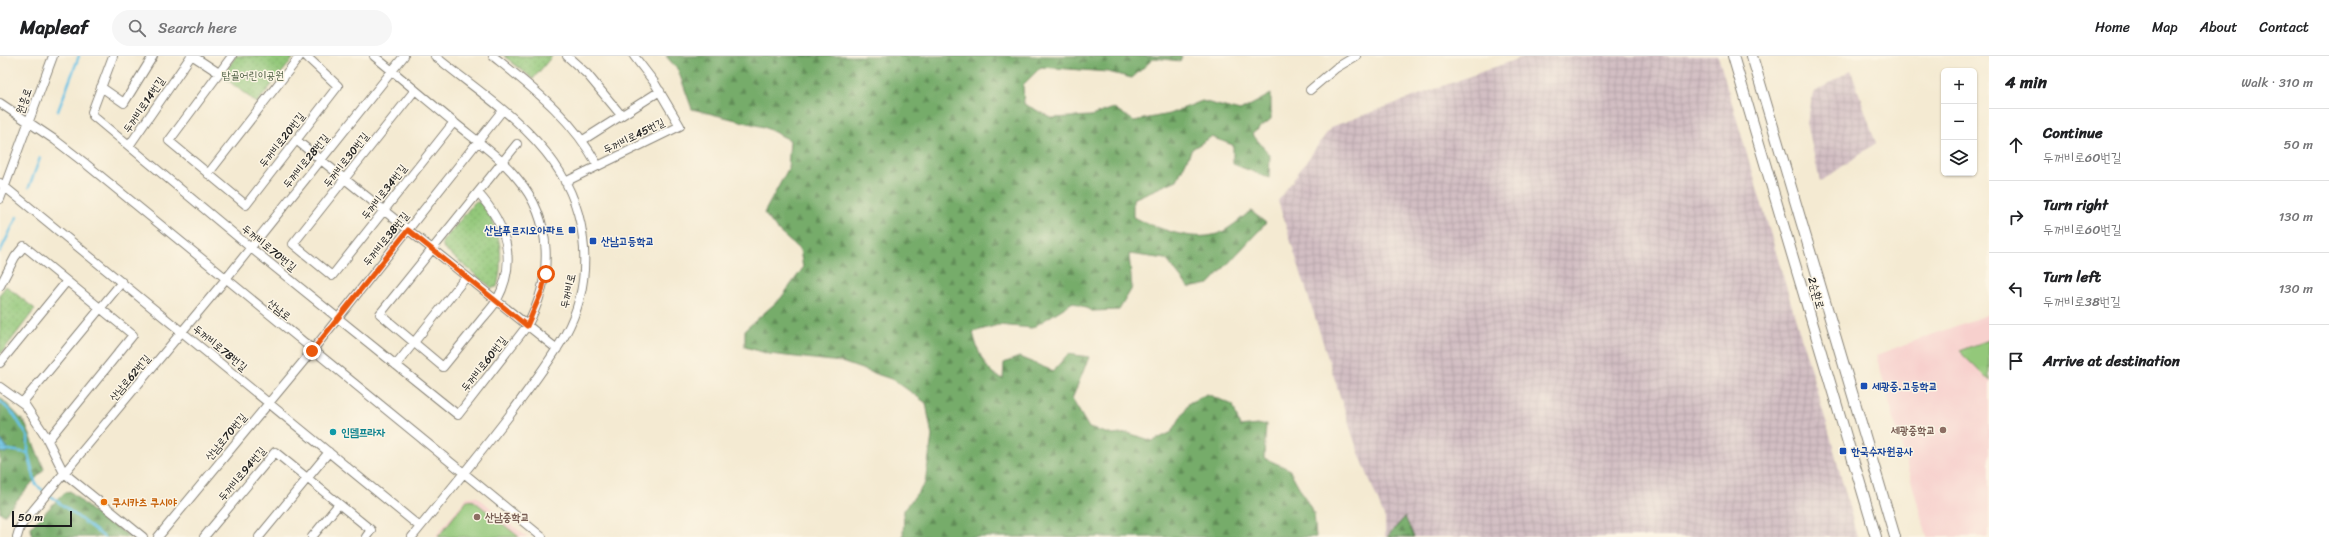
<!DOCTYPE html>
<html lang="en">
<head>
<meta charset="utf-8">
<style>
  body { margin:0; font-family:Sriracha,"Poor Story",sans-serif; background:#f6f6f6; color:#202124 }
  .controls { position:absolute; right:12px; top:12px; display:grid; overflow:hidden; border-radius:6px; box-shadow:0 1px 3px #0004 }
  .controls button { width:36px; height:36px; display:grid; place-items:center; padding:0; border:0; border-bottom:1px solid #e0e0e0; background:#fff; color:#202124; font:20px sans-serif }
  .scale { position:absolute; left:12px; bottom:10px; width:60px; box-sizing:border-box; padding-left:4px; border:2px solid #1c1c1c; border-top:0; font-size:11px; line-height:14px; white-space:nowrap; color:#1c1c1c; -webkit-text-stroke:3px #fcf5e5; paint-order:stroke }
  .stop { position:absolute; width:12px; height:12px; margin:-9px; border:3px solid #ea580c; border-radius:50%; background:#fff }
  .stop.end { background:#ea580c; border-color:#fff; box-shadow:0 1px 4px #0008 }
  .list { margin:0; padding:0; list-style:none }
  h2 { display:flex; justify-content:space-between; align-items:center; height:52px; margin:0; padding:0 16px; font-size:17px }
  h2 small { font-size:13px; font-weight:400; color:#757577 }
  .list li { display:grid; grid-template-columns:26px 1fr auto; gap:12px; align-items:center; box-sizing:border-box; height:72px; padding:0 16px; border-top:1px solid #e0e0e0 }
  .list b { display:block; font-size:15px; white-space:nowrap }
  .list p { margin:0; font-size:13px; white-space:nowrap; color:#757577 }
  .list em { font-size:13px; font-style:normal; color:#757577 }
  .icon { flex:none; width:22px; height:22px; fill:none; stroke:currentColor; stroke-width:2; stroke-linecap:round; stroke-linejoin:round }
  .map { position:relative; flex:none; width:1989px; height:481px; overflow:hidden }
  header { display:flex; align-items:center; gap:24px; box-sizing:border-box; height:56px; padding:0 20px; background:#fff; border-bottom:1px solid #e0e0e0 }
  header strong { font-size:19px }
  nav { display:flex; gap:22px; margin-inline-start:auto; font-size:14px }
  .search { width:280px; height:36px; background:#f6f6f6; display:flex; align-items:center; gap:10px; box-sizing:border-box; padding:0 14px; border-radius:22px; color:#757577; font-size:15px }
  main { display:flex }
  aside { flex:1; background:#fff }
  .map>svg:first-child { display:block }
  .built { fill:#f7d0cd }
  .industrial { fill:url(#industrial-grid) }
  .forest { fill:url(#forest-firs); stroke:#496443 }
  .park { fill:url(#park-dots); stroke:#58724b }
  .pitch { fill:#93c87a; stroke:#58724b }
  .water { fill:url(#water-rules); stroke:#426f81 }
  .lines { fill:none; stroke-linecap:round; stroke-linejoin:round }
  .stream { stroke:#68c2e6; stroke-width:2.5 }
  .minor-casing { stroke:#888377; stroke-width:10 }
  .tertiary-casing { stroke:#888377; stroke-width:12 }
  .minor { stroke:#fff; stroke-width:8 }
  .tertiary { stroke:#fff; stroke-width:10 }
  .route { stroke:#ea580c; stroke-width:5 }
  .transit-dot { fill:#1a4fb4; stroke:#fcf5e5; stroke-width:1.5 }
  .education-dot { fill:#8d6e63; stroke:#fcf5e5; stroke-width:1.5 }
  .culture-dot { fill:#0f9aa8; stroke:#fcf5e5; stroke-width:1.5 }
  .food-dot { fill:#e8710a; stroke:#fcf5e5; stroke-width:1.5 }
  .labels { text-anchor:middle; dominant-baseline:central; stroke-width:3; stroke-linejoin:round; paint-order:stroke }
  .park-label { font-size:11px; fill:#46583d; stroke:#fcf5e5 }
  .street-label { font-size:11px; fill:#1c1c1c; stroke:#fcf5e5 }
  .transit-label { font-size:11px; font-weight:bold; fill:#164399; stroke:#fcf5e5; text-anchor:start }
  .education-label { font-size:11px; font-weight:bold; fill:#785e54; stroke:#fcf5e5; text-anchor:end }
  .culture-label { font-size:11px; font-weight:bold; fill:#0d838f; stroke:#fcf5e5; text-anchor:start }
  .food-label { font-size:11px; font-weight:bold; fill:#c56008; stroke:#fcf5e5; text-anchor:start }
</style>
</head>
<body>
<header>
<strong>Mapleaf</strong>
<div class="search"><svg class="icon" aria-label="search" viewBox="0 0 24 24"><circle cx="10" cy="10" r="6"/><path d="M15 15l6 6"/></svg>Search here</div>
<nav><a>Home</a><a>Map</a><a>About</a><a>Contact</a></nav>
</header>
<main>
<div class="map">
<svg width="1989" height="481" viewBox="0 0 1989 481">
  <defs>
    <pattern id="industrial-grid" width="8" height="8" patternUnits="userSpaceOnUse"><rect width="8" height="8" fill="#d2bec3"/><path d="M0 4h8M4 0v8" fill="none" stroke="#b4a3a7"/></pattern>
    <pattern id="forest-firs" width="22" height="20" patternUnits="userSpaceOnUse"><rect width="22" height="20" fill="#76ac6a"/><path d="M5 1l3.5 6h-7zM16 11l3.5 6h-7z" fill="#608b56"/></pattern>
    <pattern id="park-dots" width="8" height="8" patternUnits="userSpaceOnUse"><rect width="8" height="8" fill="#93c87a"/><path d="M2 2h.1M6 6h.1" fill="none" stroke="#7eab69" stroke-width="1.8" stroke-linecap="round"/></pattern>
    <pattern id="water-rules" width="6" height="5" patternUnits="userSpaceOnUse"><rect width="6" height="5" fill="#68c2e6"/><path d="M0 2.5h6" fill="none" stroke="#5aa6c5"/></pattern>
  </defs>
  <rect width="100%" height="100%" fill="#fcf5e5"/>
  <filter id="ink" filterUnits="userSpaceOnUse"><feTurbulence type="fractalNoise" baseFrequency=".025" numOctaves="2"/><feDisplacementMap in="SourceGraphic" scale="8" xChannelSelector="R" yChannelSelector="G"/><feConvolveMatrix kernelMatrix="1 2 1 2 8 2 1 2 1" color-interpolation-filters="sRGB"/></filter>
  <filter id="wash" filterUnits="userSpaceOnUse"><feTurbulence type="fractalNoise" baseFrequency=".012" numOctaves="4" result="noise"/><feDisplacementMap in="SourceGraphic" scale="16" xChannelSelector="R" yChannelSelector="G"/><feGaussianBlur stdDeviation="0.9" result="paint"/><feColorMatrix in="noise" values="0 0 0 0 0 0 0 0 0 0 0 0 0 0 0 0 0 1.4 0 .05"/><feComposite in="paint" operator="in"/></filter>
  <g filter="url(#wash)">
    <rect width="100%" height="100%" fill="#f4ead2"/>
    <path class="built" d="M1989,258V481H1927L1876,299Z
      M476,440L527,481H435L467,441Z"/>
    <path class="industrial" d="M1525,0H1718L1830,379L1857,481H1385V463L1354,384L1278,145L1331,71Z
      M1851,14L1876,87L1820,126L1807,67L1813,37Z"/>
    <path class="forest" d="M666,0H1182L1180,5L1154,2L1132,22L1108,16L1041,11L1023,29L1024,48L1052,62L1091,60L1114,52L1134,65L1169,58L1202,45L1240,55L1271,38V63L1252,78L1270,99L1269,122L1233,108V89L1211,81L1192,93L1177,124L1133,143V161C1157,172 1191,186 1217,178C1229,174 1241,162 1251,155L1266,167L1209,228L1189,232L1166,203L1129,198L1132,232L1119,254L1092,255L1073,246L1032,272L998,269L973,276C977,293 984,316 1003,323L1004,307L1019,301L1053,315L1068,298L1089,301L1072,343L1089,372L1113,379L1128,377L1153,385L1172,376L1189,347L1207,338L1233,349L1240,371L1266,368L1264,402L1289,413L1314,458L1316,481H903L904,454L925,427L932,380L926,347L894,324L841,306L769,298L745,291V274L781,242L803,212L800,194L778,175L764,157L788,113L790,84L764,71L692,53L678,14Z
      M0,341L25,367L44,413L4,459L0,456Z
      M70,435L93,456L131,481H32L31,471L64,437Z
      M1405,461L1414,481H1387Z"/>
    <path class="park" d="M236,0H293L292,4L257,47L222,20Z
      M504,0H552L533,23Z
      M475,146C484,146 487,151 490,159C502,182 503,206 497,231L492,232L444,193L442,186Z
      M6,230L35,253L0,299V238Z"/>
    <path class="pitch" d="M1989,284V325L1959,295Z
      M467,444L474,445L519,481H438Z"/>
    <path class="water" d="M0,383L10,395L5,397L0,396Z"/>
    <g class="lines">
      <path class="stream" d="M58,55L79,0
        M29,131L40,102
        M0,196L17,161
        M0,345L14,359L28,381V397L36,429L104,481
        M9,394L28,397"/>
    </g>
  </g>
  <g filter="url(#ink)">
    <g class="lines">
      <g class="minor-casing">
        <path id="minor" d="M113,0L92,56L93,60L251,192L458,359L527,270C553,222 554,165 517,122C500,101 477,85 456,68C428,45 401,22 374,0
          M193,0L219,17
          M232,0L169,85L246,149L338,30L306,0
          M493,0C535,34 572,62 598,110
          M567,0L587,18L621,59
          M101,31L124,47L153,0
          M415,34L293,188L332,220L454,66
          M1310,34L1336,12L1356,0
          M0,47L55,84L86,108L542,481
          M296,84L557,293
          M583,84L660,35
          M129,90L191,0
          M208,118L300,0
          M565,126L680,70L654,26L634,0
          M0,127L420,471
          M478,137C506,168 518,205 497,244C493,251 487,257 482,263C469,279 456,295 443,311L380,258L517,88
          M0,143L53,0
          M0,230L15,201L24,190L133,279L48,384
          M0,307L67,225
          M396,309L466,221
          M0,331L25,349L45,379L64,417L143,481
          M22,347L122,226
          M17,481L20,471L25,464L225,224L404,0
          M158,481L312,295L502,55
          M204,481L275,396L371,474L366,481
          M259,481L329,396
          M312,481L339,448
          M412,481C446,439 480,398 512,356C530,331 550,306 565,279C595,225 589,157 554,107C524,64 475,33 435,0"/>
      </g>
      <g class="tertiary-casing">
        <path id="tertiary" d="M1733,0L1876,481
          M1752,0L1895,481"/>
      </g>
      <use href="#minor" class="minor"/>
      <use href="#tertiary" class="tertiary"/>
    </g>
  </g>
  <g class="lines" filter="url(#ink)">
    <path class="route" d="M312,295L408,174L527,270L542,235L546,218"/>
  </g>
  <g class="transit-dot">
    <rect x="568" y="170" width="8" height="8" rx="2"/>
    <rect x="589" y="181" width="8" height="8" rx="2"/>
    <rect x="1860" y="326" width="8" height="8" rx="2"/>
    <rect x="1839" y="391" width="8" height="8" rx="2"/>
  </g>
  <g class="education-dot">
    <circle cx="1943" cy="374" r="4"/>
    <circle cx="477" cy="461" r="4"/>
  </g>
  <circle class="culture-dot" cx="333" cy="376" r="4"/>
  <circle class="food-dot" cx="104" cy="446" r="4"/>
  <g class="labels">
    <g class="park-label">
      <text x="253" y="19">탑골어린이공원</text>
    </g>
    <g class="street-label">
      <text transform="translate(24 45) rotate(-71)">원흥로</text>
      <text transform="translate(144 49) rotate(-56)">두꺼비로14번길</text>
      <text transform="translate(634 80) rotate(-26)">두꺼비로45번길</text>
      <text transform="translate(282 84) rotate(-52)">두꺼비로20번길</text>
      <text transform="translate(346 104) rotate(-52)">두꺼비로30번길</text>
      <text transform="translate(306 105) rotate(-51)">두꺼비로28번길</text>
      <text transform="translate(384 136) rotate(-52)">두꺼비로34번길</text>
      <text transform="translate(386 183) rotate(-51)">두꺼비로38번길</text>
      <text transform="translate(269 192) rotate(39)">두꺼비로70번길</text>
      <text transform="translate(568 235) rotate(-77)">두꺼비로</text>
      <text transform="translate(1816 237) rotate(74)">2순환로</text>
      <text transform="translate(279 254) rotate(39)">산남로</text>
      <text transform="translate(220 292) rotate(39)">두꺼비로78번길</text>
      <text transform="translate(484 308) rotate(-52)">두꺼비로60번길</text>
      <text transform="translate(130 322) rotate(-50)">산남로62번길</text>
      <text transform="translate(226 381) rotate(-50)">산남로70번길</text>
      <text transform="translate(242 418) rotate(-50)">두꺼비로94번길</text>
    </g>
    <g class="transit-label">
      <text x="564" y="174" text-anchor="end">산남푸르지오아파트</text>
      <text x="601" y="185">산남고등학교</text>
      <text x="1872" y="330">세광중.고등학교</text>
      <text x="1851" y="395">한국수자원공사</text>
    </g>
    <g class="education-label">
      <text x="1935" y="374">세광중학교</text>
      <text x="485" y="461" text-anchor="start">산남중학교</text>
    </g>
    <g class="culture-label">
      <text x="341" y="376">인뎀프라자</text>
    </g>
    <g class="food-label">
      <text x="112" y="446">쿠시카츠 쿠시야</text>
    </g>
  </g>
</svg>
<div class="controls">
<button>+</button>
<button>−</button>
<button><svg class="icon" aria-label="layers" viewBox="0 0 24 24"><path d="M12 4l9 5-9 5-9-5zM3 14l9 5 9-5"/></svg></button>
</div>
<div class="scale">50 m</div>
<div class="stop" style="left:546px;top:218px"></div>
<div class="stop end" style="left:312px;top:295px"></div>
</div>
<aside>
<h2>4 min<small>Walk · 310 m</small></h2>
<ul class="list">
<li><svg class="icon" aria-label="ahead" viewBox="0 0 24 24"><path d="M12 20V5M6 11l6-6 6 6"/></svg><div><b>Continue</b><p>두꺼비로60번길</p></div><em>50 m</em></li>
<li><svg class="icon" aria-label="right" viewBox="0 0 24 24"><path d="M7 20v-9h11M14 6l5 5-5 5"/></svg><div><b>Turn right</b><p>두꺼비로60번길</p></div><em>130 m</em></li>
<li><svg class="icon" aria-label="left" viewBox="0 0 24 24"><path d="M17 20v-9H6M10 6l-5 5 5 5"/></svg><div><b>Turn left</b><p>두꺼비로38번길</p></div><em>130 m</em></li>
<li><svg class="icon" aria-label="arrive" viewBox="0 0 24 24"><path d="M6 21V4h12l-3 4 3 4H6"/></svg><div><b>Arrive at destination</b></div></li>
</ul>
</aside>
</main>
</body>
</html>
